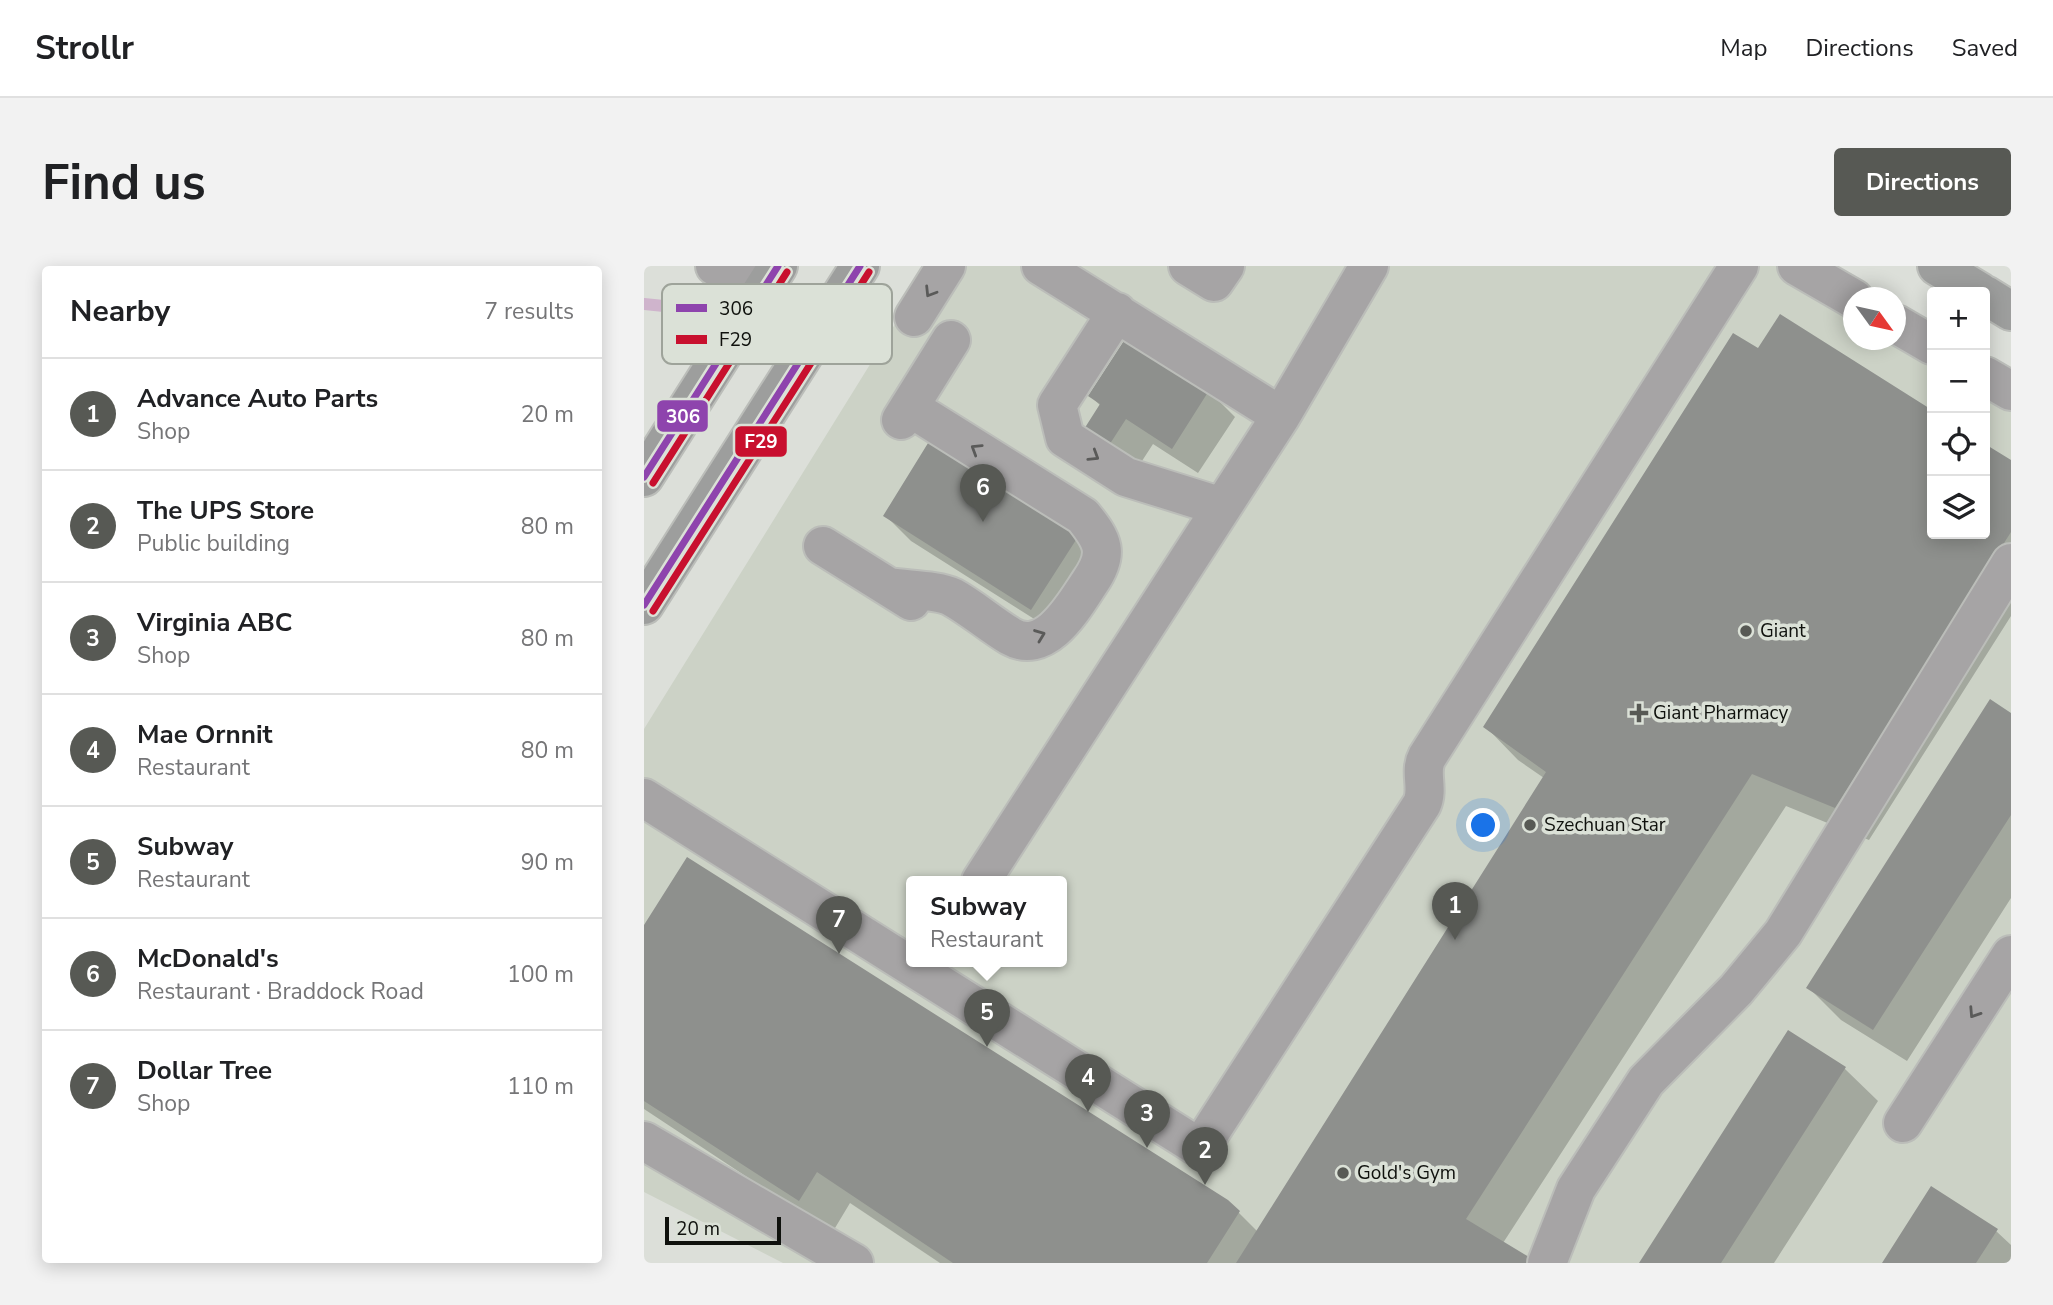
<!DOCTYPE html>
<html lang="en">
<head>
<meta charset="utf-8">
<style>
  body { margin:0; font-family:"Nunito Sans",sans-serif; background:#f2f2f2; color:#202124 }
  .controls { position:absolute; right:21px; top:21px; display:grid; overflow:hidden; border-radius:7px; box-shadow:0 4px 18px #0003 }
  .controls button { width:63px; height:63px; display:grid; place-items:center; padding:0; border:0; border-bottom:2px solid #e0e0e0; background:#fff; color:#202124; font:35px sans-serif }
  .compass { position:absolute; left:1199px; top:21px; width:63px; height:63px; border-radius:50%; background:#fff; box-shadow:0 4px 18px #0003; rotate:123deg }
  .scale { position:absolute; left:21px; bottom:18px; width:116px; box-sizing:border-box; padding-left:7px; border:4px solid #0f110d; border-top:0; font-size:19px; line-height:24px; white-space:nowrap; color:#0f110d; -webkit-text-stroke:5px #dbe1d7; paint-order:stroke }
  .you { position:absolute; left:840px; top:560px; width:24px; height:24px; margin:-18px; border:5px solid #fff; border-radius:50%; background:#1a73e8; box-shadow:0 0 0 10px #1a73e833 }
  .badge { display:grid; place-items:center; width:46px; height:46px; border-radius:50%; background:#575954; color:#fff; font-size:23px; font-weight:700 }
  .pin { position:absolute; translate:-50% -58px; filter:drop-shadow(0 2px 4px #0008) }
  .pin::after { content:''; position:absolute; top:37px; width:24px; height:21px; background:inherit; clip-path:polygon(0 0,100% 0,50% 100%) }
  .popup { position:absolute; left:262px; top:610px; width:161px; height:91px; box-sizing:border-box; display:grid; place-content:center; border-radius:7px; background:#fff; filter:drop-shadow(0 2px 5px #0005); font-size:23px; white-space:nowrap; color:#757577 }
  .popup b { font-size:26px; color:#202124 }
  .popup::after { content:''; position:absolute; left:50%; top:100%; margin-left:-14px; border:14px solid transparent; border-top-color:#fff }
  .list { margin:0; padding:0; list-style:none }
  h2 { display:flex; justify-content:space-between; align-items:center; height:91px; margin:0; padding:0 28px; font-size:30px }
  h2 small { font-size:23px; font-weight:400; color:#757577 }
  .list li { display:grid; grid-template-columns:46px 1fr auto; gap:21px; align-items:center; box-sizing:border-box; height:112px; padding:0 28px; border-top:2px solid #e0e0e0 }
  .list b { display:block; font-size:26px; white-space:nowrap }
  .list p { margin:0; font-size:23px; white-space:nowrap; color:#757577 }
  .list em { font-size:23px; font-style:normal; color:#757577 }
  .icon { flex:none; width:38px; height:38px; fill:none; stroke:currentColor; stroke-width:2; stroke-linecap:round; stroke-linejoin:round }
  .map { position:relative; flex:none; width:1367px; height:997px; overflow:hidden; border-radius:7px }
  header { display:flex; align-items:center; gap:42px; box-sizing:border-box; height:98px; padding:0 35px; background:#fff; border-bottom:2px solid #e0e0e0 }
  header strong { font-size:33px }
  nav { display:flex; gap:38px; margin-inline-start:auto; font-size:24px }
  .intro { display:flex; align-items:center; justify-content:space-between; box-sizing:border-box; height:168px; padding:0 42px }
  h1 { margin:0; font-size:49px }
  .button { padding:18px 32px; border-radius:7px; background:#575954; color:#fff; font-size:24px; font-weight:700 }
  main { display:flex; gap:42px; padding:0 42px }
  aside { flex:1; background:#fff; border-radius:7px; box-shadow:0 4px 18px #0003 }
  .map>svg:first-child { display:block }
  .built { fill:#ccd2c6; fill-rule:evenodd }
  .shadow { fill:#0003 }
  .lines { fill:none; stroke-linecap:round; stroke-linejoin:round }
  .stream { stroke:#cfb4cc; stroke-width:12 }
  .building { fill:#8e908d }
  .minor-casing { stroke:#bbbdb9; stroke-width:42 }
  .major-casing { stroke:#bbbdb9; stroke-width:42 }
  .minor { stroke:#a6a4a5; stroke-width:38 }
  .major { stroke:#9d9e9d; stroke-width:38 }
  .bus-1-casing { stroke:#dbe1d7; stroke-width:12 }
  .bus-2-casing { stroke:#dbe1d7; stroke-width:12 }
  .bus-1 { stroke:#8e44ad; stroke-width:7 }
  .bus-2 { stroke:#c8102e; stroke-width:7 }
  .oneway { stroke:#5a5a59 }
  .poi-dot { fill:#575954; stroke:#dbe1d7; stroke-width:2.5 }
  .labels { text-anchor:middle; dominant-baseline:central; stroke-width:7; stroke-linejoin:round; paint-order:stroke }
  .poi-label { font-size:19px; fill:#0f110d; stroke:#dbe1d7; text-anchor:start }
  .key { fill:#dbe1d7; stroke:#9ea39a; stroke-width:2 }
  .key-label { font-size:19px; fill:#0f110d }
  .line-badge { stroke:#dbe1d7; stroke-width:2.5 }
  .badge-label { font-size:19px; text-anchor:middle; font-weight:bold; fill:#fff }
</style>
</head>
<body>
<header>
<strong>Strollr</strong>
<nav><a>Map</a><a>Directions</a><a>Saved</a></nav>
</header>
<div class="intro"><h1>Find us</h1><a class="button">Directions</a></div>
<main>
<aside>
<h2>Nearby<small>7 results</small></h2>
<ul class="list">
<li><span class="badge">1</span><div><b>Advance Auto Parts</b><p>Shop</p></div><em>20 m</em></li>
<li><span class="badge">2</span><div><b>The UPS Store</b><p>Public building</p></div><em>80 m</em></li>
<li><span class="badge">3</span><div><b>Virginia ABC</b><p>Shop</p></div><em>80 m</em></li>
<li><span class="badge">4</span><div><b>Mae Ornnit</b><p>Restaurant</p></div><em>80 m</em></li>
<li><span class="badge">5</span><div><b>Subway</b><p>Restaurant</p></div><em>90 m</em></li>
<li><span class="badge">6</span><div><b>McDonald's</b><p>Restaurant · Braddock Road</p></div><em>100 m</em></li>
<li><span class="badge">7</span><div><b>Dollar Tree</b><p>Shop</p></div><em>110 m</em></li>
</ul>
</aside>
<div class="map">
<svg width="1367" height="997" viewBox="0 0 1367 997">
  <rect width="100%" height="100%" fill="#dcdfd9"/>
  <path class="built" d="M287,0H1188L1242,31L1210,32V74H1252V37L1288,58V268H1341V89L1367,104V997H139L0,926V463ZM268,615H418V695H268Z"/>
  <path class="shadow" d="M1136,50L1288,146V268H1341V180L1367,196V350L1225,574L1142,540L859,977L889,997H296L206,937L188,967L0,843V662L583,935L615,967L900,512L874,494L842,461L1114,85Z
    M565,125L591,151L554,207L509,178L487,212L463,196L457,140L446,130Z
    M389,234L464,290L414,368L267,275L241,249Z
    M1367,449V632L1263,795L1197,754L1165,722Z
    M1145,766L1201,803L1234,835L1130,997H997Z
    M1352,965L1367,979V997H1240Z"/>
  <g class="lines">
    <path class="stream" d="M0,38L49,43"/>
  </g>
  <path class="building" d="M1136,48L1288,144V268H1341V178L1367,194V266L1191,542L1108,508L822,953L885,991L882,997H592L902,506L839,461L1089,67L1114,82Z
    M483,70L566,123L528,183L482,153L460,187L435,171L456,138L444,130Z
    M289,169L439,263L387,344L239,250Z
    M1346,433L1367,447V549L1229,764L1162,722Z
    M43,591L584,934L596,945L563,997H309L173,906L155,935L0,835V659Z
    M1144,764L1202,801L1077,997H995Z
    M1287,920L1354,963L1332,997H1238Z"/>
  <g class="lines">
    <g class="minor-casing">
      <path id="minor" d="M71,0L119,23
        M397,0L637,150
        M544,0L570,16L581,0
        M1153,0L1210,33
        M473,46L413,139L421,172L482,211L578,241
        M270,51L302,0
        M1252,58L1288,79
        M1341,110L1367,125
        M257,154L307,74
        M179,280L267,335
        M245,321C262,324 294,324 308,331C328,342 346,358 366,370C402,391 430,340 446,316C466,287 459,275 439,250L265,141
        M0,532L556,882L778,538C785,522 775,506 783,491L1095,0
        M337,615L637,150L725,0
        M1259,857L1367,689
        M0,875L210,997
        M903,997L932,923L1002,815L1092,724L1139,667L1367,297"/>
    </g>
    <g class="major-casing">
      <path id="major" d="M1293,0L1336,26
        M1341,29L1367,45
        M0,211L134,0
        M0,339L216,0"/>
    </g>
    <use href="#minor" class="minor"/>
    <use href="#major" class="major"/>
    <g class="bus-1-casing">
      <path id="bus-1" d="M0,211L134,0
        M0,339L216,0"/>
    </g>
    <g class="bus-2-casing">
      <path id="bus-2" d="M9,217L143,6
        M9,345L225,6"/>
    </g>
    <use href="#bus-1" class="bus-1"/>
    <use href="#bus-2" class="bus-2"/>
  </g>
  <defs><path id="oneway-chevron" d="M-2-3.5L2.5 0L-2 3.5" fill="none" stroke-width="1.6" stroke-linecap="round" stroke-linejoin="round" transform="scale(1.75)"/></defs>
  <g class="oneway">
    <use href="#oneway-chevron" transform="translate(286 26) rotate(122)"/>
    <use href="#oneway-chevron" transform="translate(332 183) rotate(-148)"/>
    <use href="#oneway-chevron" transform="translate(450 190) rotate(32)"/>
    <use href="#oneway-chevron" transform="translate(396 369) rotate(-21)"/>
    <use href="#oneway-chevron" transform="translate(1330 747) rotate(123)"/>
  </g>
  <g class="poi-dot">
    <circle cx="1102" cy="365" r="7"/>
    <path d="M991.5 436.5h7v7h7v7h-7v7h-7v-7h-7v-7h7z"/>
    <circle cx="886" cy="559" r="7"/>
    <circle cx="699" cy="907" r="7"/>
  </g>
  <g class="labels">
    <g class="poi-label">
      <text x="1116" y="365">Giant</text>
      <text x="1009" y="447">Giant Pharmacy</text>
      <text x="900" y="559">Szechuan Star</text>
      <text x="713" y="907">Gold's Gym</text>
    </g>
  </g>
  <rect x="18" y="18" width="230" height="80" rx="10" class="key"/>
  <rect x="32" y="38" width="31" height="8" fill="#8e44ad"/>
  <rect x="32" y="69" width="31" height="9" fill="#c8102e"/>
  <g class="key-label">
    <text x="75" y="49">306</text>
    <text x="75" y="80">F29</text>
  </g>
  <g class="line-badge">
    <rect x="12" y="133" width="53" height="34" rx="7" fill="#8e44ad"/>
    <rect x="90" y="159" width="54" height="33" rx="7" fill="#c8102e"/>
  </g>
  <g class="badge-label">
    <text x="39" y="157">306</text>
    <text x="117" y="182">F29</text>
  </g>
</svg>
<div class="controls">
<button>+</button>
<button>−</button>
<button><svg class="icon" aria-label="locate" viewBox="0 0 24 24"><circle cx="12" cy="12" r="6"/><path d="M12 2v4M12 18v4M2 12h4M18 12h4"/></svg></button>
<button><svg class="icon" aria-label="layers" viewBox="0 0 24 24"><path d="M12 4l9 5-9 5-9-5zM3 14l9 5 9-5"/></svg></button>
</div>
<svg class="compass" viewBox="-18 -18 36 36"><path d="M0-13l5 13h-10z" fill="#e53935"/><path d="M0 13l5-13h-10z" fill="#757577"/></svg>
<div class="scale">20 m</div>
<div class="you"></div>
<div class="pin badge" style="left:811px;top:674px">1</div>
<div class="pin badge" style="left:561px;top:919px">2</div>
<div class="pin badge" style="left:503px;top:882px">3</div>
<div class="pin badge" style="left:444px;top:846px">4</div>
<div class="pin badge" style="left:343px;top:781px">5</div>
<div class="popup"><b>Subway</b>Restaurant</div>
<div class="pin badge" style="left:339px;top:256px">6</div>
<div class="pin badge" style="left:195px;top:688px">7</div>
</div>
</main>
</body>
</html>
